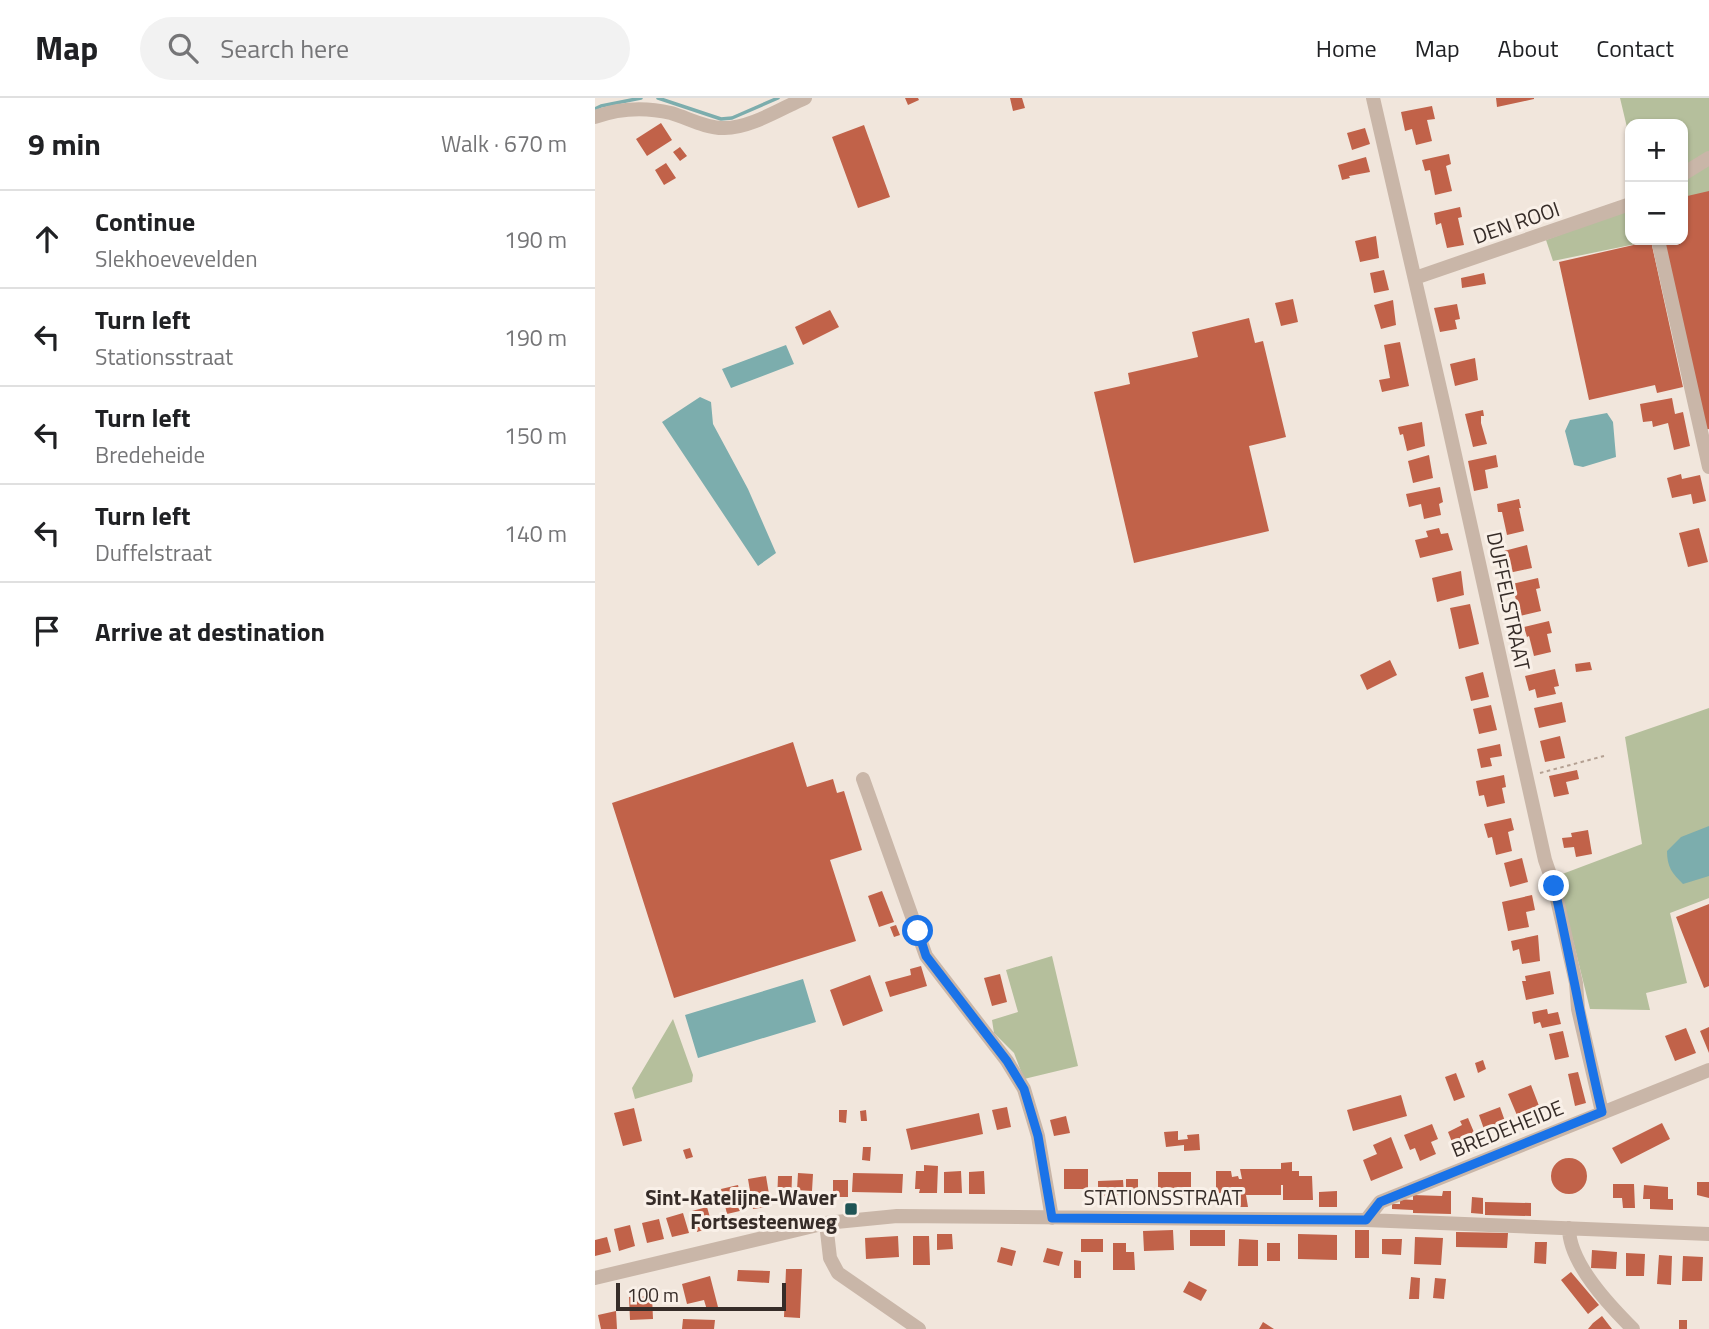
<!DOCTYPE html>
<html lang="en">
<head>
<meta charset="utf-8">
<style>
  body { margin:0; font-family:"Titillium Web",sans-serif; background:#f2f2f2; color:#202124 }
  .controls { position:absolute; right:21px; top:21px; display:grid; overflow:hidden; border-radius:14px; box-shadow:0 2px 5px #0004 }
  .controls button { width:63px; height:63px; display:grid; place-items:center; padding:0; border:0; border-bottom:2px solid #e0e0e0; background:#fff; color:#202124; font:35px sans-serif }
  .scale { position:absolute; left:21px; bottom:18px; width:170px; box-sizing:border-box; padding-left:7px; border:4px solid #362c28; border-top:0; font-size:19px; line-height:24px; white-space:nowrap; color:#362c28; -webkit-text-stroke:5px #f9f0e8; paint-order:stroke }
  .stop { position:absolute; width:21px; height:21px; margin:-16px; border:5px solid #1a73e8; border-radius:50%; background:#fff }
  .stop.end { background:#1a73e8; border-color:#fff; box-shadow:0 2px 7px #0008 }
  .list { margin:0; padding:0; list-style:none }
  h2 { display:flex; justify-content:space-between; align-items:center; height:91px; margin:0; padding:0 28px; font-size:30px }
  h2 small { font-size:23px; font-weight:400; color:#757577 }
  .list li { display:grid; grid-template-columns:46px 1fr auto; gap:21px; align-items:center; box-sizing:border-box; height:98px; padding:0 28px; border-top:2px solid #e0e0e0 }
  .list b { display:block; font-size:26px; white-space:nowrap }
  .list p { margin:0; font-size:23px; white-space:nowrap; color:#757577 }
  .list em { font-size:23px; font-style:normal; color:#757577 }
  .icon { flex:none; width:38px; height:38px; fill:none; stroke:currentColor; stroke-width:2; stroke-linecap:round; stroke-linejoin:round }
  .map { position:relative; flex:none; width:1114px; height:1231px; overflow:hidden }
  header { display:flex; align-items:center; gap:42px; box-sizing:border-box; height:98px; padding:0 35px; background:#fff; border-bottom:2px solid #e0e0e0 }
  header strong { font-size:33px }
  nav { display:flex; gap:38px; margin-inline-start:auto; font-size:24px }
  .search { width:490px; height:63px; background:#f2f2f2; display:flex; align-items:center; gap:18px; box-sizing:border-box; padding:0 24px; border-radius:38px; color:#757577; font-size:26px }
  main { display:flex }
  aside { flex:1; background:#fff }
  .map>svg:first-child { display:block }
  .green { fill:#b5bf9c }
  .water { fill:#7cadad }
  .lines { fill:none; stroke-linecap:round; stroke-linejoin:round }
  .stream { stroke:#7cadad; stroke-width:3.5 }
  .building { fill:#c16249 }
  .path { stroke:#b4a092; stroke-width:2; stroke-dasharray:3.5 3.5; stroke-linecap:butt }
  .minor { stroke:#c9b6a8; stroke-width:14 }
  .route { stroke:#1a73e8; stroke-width:9 }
  .poi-dot { fill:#1f5455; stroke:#f9f0e8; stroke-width:2.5 }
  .labels { text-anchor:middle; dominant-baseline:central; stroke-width:6; stroke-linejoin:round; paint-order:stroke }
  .street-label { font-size:21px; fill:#362c28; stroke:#f9f0e8 }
  .poi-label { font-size:21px; font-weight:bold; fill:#362c28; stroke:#f9f0e8; text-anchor:end }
</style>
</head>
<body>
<header>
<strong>Map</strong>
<div class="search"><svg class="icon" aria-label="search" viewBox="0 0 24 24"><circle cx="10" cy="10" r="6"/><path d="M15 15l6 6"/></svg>Search here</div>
<nav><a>Home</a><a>Map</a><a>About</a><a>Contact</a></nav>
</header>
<main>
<aside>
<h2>9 min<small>Walk · 670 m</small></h2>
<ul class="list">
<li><svg class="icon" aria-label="ahead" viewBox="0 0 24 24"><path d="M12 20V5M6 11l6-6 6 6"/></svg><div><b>Continue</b><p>Slekhoevevelden</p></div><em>190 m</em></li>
<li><svg class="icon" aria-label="left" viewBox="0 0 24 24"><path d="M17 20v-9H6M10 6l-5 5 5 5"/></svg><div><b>Turn left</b><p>Stationsstraat</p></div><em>190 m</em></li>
<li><svg class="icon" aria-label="left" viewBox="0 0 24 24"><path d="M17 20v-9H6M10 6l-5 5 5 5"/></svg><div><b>Turn left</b><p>Bredeheide</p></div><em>150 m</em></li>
<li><svg class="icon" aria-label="left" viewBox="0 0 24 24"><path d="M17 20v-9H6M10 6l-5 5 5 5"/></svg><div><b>Turn left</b><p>Duffelstraat</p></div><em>140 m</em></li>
<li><svg class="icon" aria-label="arrive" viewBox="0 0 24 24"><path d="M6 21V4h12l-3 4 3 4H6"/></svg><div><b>Arrive at destination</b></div></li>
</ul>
</aside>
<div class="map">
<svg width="1114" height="1231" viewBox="0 0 1114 1231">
  <rect width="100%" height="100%" fill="#f1e6dc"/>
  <path class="green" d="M1025,0H1114V54L1088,71V26H1035V42Z
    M1114,64V94L1088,100V80Z
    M1035,111V142H1060L958,163L951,142Z
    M1114,610V800L1075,815L1092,885L1051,895L1055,912L995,911L962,778L1047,746L1030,639Z
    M457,858L483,968L429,981L419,955L399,935L397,922L423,914L411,872Z
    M78,921L98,977L97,984L40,1001L37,990Z"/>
  <path class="water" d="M191,247L199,266L136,290L127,271Z
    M105,299L116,304L118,326L153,391L181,455L163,468L67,324Z
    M1012,315L1018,324L1021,359L988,369L979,367L970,333L975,322Z
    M1114,728V778L1088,786C1077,775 1072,769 1072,753L1086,739Z
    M208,881L221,924L103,960L90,917Z"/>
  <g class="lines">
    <path class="stream" d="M63,0L126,21L137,20L183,0
      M0,11L6,8L46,0"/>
  </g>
  <path class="building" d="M310,0H323L324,2L313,7Z
    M415,0H427L430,10L418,13Z
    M901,0H939V1L902,9Z
    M837,8L840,21L832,22L837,43L821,47L817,31L810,33L806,14Z
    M66,25L77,42L52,58L41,41Z
    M269,27L295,99L263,110L237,39Z
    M770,30L775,46L757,52L752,35Z
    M85,49L92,58L85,63L78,54Z
    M854,56L856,66L851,68L857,93L840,97L835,72L830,73L827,62Z
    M771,59L775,74L754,78L755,80L747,82L743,67Z
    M71,65L81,80L69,87L60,72Z
    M1114,93V331L1108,332L1068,142H1088V99Z
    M865,109L867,119L863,120L869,147L852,150L846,125L841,127L839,115Z
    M781,138L784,160L765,164L760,143Z
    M1056,143L1088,289L1062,295L1060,287L994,302L964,164Z
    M789,172L794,192L779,195L775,175Z
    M889,175L891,186L867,190L866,180Z
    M698,201L703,224L686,228L680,205Z
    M798,202L801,227L786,231L779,207Z
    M862,206L865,221L860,222L862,231L845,234L839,210Z
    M235,212L244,229L208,247L200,229Z
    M654,220L660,245L668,243L691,339L654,348L674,433L539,465L499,294L535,286L533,275L603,259L597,234Z
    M805,244L814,288L787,294L784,282L795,280L789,247Z
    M880,260L883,282L860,288L855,266Z
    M1077,300L1080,316L1088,314L1095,348L1079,352L1073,325L1058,329L1057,323L1048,324L1045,306Z
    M888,312L889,318H886V325L892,346L878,349L870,316Z
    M827,324L830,348L812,353L808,336L805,337L803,329Z
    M834,357L838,380L818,385L813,363Z
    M901,357L903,369L890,372L893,390L879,393L873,363Z
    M1086,376L1087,381L1105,377L1111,403L1098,406L1096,396L1077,400L1072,380Z
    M845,389L848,404L844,406L846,417L829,421L826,406L814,409L811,396Z
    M924,401L926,410H924L929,433L912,437L907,414H903L902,406Z
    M844,430L846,436L853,435L858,452L825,460L820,442L833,439L831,433Z
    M1104,430L1113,464L1093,469L1084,435Z
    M932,447L937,470L909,476L907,465L912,464L909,453Z
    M866,473L869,497L842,504L837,480Z
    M943,480L945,490L941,491L946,513L925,518L917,486Z
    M875,506L884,546L864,551L855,510Z
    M954,523L957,535L952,536L956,554L939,558L934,538L932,539L929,529Z
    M795,562L802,577L772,592L765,577Z
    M995,564L997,572L981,574L980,566Z
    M960,571L964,588L959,589L961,596L942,600L940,591L934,593L930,578Z
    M888,574L894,599L876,603L870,579Z
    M967,604L971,624L944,630L939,610Z
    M896,607L902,632L884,636L878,611Z
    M965,638L970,660L950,664L945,643Z
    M198,644L212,689L238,681L242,695L249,693L267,752L235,762L261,843L79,900L17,705Z
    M905,646L907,658L895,660L897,668L886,670L882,651Z
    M982,672L984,681L971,684L974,696L959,699L954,678Z
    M909,677L911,689L907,690L910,705L892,709L889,697L884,698L881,683Z
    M916,720L919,732L913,734L917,753L901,757L897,739L893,740L889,726Z
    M993,732L997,756L981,759L979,749L969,750L967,740L977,739L976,735Z
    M927,760L933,784L915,789L909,765Z
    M287,793L299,824L284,829L273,798Z
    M937,797L940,812L931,814L934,829L913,833L907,804Z
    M1114,806V888L1109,890L1081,819Z
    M301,827L305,837L299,839L295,829Z
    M943,837L945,863L927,866L924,851L918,853L916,843Z
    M326,868L332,888L295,899L290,884L316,877L315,871Z
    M955,873L959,896L931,902L927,883H931L930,878Z
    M405,876L412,904L397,908L389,880Z
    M275,877L288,913L248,928L235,892Z
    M952,911L953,916L963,914L966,926L947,930L945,924L939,926L937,914Z
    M1114,929V955L1105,933Z
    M1091,930L1101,955L1080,963L1070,938Z
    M968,933L974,959L960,962L954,936Z
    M888,962L891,971L883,975L880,965Z
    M983,974L991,1005L980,1008L973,976Z
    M861,975L870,999L859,1003L850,979Z
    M936,987L946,1013L924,1022L913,996Z
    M806,997L812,1018L758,1033L752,1012Z
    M412,1009L416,1029L402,1032L397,1012Z
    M905,1009L911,1026L890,1034L884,1017Z
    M39,1010L47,1043L28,1048L19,1015Z
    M244,1012H252L251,1025L244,1024Z
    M271,1012L272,1023H266L265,1013Z
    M384,1015L388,1036L316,1052L311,1031Z
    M471,1018L475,1035L459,1038L455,1022Z
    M873,1020L881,1039L859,1049L853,1034L867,1027L865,1023Z
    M1067,1025L1075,1041L1026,1066L1017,1050Z
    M837,1026L843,1041L836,1044L841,1056L825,1063L820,1050L815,1052L809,1037Z
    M583,1033V1042L593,1041L592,1037L604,1036L605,1052L589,1053V1047L571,1049L569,1034Z
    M796,1039L808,1070L776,1083L768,1062L782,1056L778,1047Z
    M268,1049H276L275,1063L267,1062Z
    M95,1050L98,1059L91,1061L88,1052Z
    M956 1078a18 18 0 1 1 36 0a18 18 0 1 1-36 0Z
    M697,1064V1073H704V1078H717L718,1102H688V1087H686V1097H651L653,1109H639V1095H621V1073H636L637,1079L643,1078L644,1081H647L645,1071H686V1065Z
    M329,1067L343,1068L342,1095H324L325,1091H320L321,1073H329Z
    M469,1071H493V1091H469Z
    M366,1073L367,1095H349V1074Z
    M389,1073L390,1096H374V1074Z
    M563,1074H596V1096L563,1097Z
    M203,1075L218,1076L217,1093L202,1092Z
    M258,1075L308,1076L307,1095L257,1094Z
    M171,1078L176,1108L158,1111L153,1081Z
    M183,1078H197L196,1106L182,1105Z
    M531,1081H543V1096L531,1097Z
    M238,1082H253V1099H238Z
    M528,1082L529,1097L503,1098V1083Z
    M1102,1084H1114V1100L1102,1097Z
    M1018,1086H1039L1040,1110H1028L1027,1100H1018Z
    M143,1087L149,1112L132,1116L126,1091Z
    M1049,1087L1073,1089V1101H1078V1112L1055,1111V1101H1048Z
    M742,1093V1109H724V1094Z
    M848,1093H856V1116L818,1115V1112L797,1111V1106H805V1101L818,1102V1097L847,1098Z
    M877,1099L888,1100V1116L876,1115Z
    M890,1104L936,1105V1118L890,1117Z
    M112,1109L116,1123L113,1124L115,1130L102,1134L97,1113Z
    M88,1115L94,1135L77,1139L71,1120Z
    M64,1121L69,1141L52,1145L47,1125Z
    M35,1127L40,1148L24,1153L19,1131Z
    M578,1132L579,1152L549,1153L548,1133Z
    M595,1132H630V1148H595Z
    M760,1132H774V1160H760Z
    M861,1134L913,1135L912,1150L861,1149Z
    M342,1136H357L358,1151L342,1152Z
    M703,1136L742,1137V1162L703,1161Z
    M303,1138L304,1159L271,1161L270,1140Z
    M318,1138H334L335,1167H318Z
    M12,1139L16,1154L0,1158V1142Z
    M820,1139L848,1140L846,1167L819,1166Z
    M486,1141H508V1154H486Z
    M644,1141L663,1142V1168H643Z
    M787,1141H807L806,1157L787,1156Z
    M940,1144H952L951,1166L939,1165Z
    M518,1145H531V1154H539L540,1172H518Z
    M672,1145H685V1163H672Z
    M406,1149L421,1153L417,1168L402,1164Z
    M452,1150L468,1154L464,1168L448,1164Z
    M997,1152L1022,1154L1021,1171L996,1170Z
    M1031,1155L1050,1156L1049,1178H1031Z
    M1064,1157L1077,1158L1076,1187L1062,1186Z
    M1088,1158L1108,1159L1107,1183H1087Z
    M479,1162L486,1163V1180H479Z
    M191,1171H207L205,1220L189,1219Z
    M143,1172L175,1173L174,1185L142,1183Z
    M976,1174L1004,1207L993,1216L966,1182Z
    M115,1178L123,1209L112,1212L109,1202L92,1206L87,1186Z
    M816,1179L825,1180L824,1201H814Z
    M840,1180L851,1181L849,1201L838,1200Z
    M594,1183L612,1192L606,1203L588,1194Z
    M57,1198L58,1221L35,1222L34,1199Z
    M21,1213L22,1231H6L3,1217Z
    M1007,1218L1017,1231H993L998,1225Z
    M88,1221L120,1222L119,1231H87Z
    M1084,1222H1092V1231H1084Z
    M668,1224L679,1231H664Z"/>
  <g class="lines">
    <path class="path" d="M945,675L1009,658"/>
    <path class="minor" d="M778,0L850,312L950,762L959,788L981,885L983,911L1007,1014
      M0,19C25,10 50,9 76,15C93,20 110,30 128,30C154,31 187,10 210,0
      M1088,76L1114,60
      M1063,142L1114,369
      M820,180L1035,106
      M268,681L331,858L412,963L429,991L443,1038L457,1120
      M771,1122L785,1104L1114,972
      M231,1125L235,1160L243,1175L324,1231
      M974,1130C974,1165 1014,1207 1038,1231
      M0,1180L231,1125L302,1118L771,1122L1114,1136"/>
  </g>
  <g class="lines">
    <path class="route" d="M323,833L331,858L412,963L429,991L443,1038L457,1120L771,1122L785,1104L1007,1014C989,939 976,863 959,788"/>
  </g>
  <rect class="poi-dot" x="249" y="1104" width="14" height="14" rx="3.5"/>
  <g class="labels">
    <g class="street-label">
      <text transform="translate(921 124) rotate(-19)">DEN ROOI</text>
      <text transform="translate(914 503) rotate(78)">DUFFELSTRAAT</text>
      <text transform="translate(912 1030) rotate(-22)">BREDEHEIDE</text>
      <text x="568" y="1099">STATIONSSTRAAT</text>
    </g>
    <g class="poi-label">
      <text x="242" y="1099">Sint-Katelijne-Waver<tspan x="242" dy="24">Fortsesteenweg</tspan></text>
    </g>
  </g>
</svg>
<div class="controls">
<button>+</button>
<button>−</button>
</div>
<div class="scale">100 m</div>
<div class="stop" style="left:323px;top:833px"></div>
<div class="stop end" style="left:959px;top:788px"></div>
</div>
</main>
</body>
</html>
